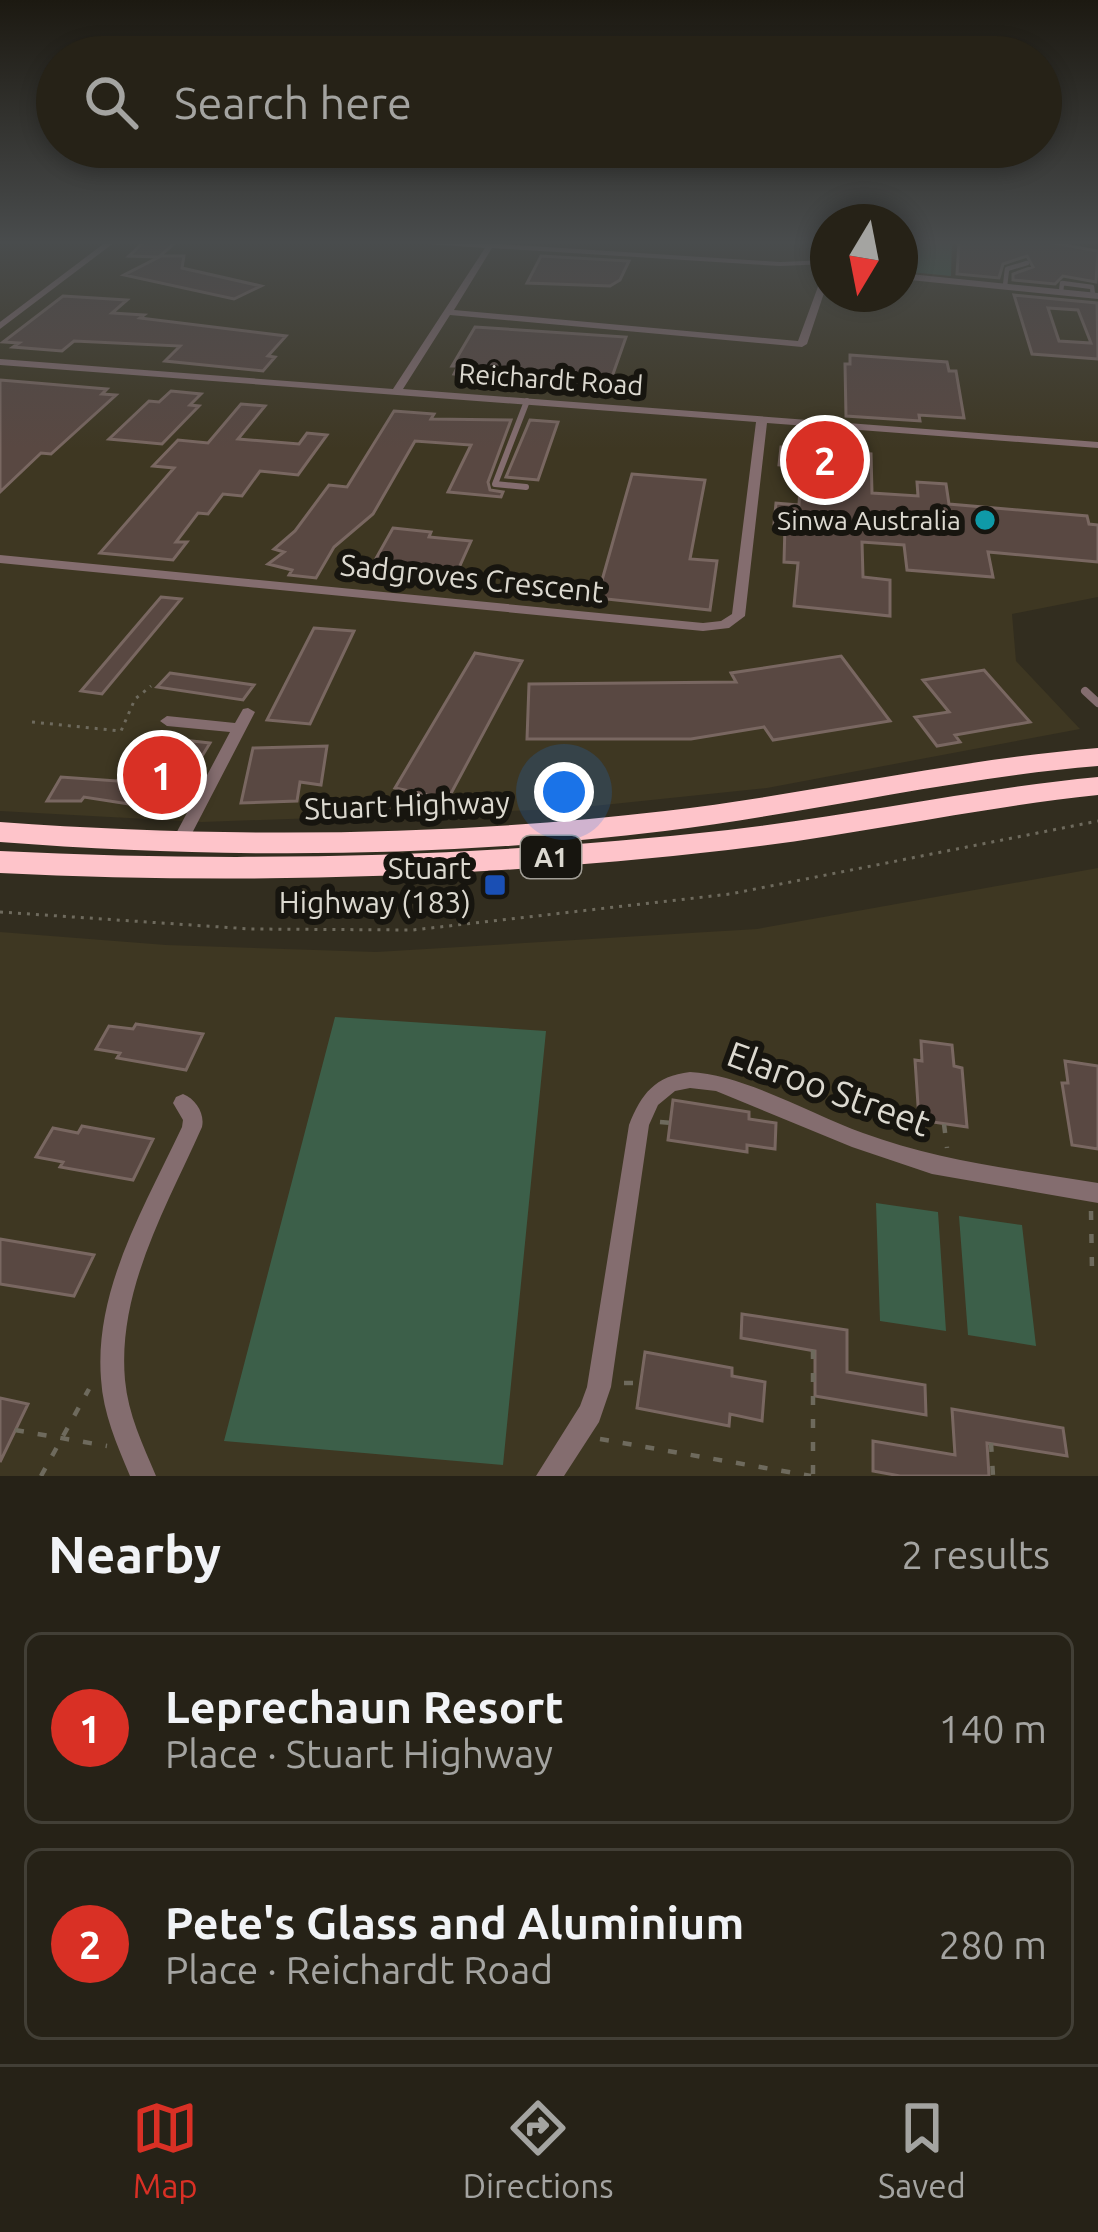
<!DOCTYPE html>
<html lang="en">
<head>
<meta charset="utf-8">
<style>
  body { margin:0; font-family:Ubuntu,sans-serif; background:#2e2a20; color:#f1f3f6 }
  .compass { position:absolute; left:810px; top:204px; width:108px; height:108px; border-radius:50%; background:#262217; box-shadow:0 6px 18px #0003; rotate:190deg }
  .you { position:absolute; left:564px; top:792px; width:42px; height:42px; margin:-30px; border:9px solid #fff; border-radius:50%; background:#1a73e8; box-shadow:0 0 0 18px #1a73e833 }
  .badge { display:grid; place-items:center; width:78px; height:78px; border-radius:50%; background:#d93025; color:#fff; font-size:39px; font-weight:700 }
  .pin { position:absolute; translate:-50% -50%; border:6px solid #fff; box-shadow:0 3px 12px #0006 }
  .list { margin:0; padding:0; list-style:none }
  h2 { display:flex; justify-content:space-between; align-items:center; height:156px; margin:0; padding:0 48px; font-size:51px }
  h2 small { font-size:39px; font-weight:400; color:#a4a4a1 }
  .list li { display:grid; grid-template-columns:78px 1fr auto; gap:36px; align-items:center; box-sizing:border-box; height:192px; margin:0 24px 24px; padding:0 24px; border:3px solid #423f36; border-radius:18px }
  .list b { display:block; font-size:45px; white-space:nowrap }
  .list p { margin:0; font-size:39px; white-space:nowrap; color:#a4a4a1 }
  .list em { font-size:39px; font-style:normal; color:#a4a4a1 }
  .icon { flex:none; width:66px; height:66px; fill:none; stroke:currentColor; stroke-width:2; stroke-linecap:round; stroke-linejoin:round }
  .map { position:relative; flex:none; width:1098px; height:1476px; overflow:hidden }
  .search { position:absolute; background:#262217; box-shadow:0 6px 18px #0003; left:36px; right:36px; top:36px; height:132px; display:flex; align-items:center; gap:30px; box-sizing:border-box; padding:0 42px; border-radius:66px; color:#a4a4a1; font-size:45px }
  .sheet { height:588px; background:#262217 }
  nav { display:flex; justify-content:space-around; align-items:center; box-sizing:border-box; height:168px; border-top:3px solid #423f36; background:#262217; font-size:33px; color:#a4a4a1 }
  nav a { display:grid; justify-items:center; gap:6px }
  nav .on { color:#d93025 }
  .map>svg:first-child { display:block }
  .built { fill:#3e3722 }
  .green { fill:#3c5f49 }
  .building { fill:#594842; stroke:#796761; stroke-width:3; fill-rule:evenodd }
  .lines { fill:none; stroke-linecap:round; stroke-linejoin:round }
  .path-far1 { stroke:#6e6a5d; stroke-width:3; stroke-dasharray:3 6; stroke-linecap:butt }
  .path { stroke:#6e6a5d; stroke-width:4.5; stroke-dasharray:9 14; stroke-linecap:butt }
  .lane-far2 { stroke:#846d6f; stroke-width:4.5 }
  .lane-far1 { stroke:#846d6f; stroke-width:6 }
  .lane { stroke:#846d6f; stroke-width:8 }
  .street { fill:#846d6f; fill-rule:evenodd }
  .highway { fill:#fec4ca; fill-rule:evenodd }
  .culture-dot { fill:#0f9aa8; stroke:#17150f; stroke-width:4.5 }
  .transit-dot { fill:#1a4fb4; stroke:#17150f; stroke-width:4.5 }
  .labels { text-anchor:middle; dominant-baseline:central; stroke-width:12; stroke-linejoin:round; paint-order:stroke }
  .far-street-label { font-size:27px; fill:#dcd9d0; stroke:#17150f }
  .far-poi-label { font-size:27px; fill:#dcd9d0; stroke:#17150f; text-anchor:end }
  .shield { fill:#17150f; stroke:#a19e96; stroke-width:3 }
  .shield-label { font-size:27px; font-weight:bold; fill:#dcd9d0 }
  .street-label { font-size:30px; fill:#dcd9d0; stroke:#17150f }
  .poi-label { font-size:30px; fill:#dcd9d0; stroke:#17150f; text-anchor:end }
  .near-street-label { font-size:36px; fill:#dcd9d0; stroke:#17150f }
</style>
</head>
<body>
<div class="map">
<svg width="1098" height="1476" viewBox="0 0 1098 1476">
  <rect width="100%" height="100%" fill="#322d1f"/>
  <path class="built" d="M0,242H828V294H900V242H1098V597L1012,614L1016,661L1080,729L767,788L565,809L202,822L0,811Z
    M1098,868V1476H0V932L166,945L376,952L757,929Z"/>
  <path class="green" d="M900,242H952L951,276L900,271Z
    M335,1017L546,1031L503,1465L224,1441Z
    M876,1203L938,1212L946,1331L880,1321Z
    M959,1216L1022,1225L1036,1346L968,1335Z"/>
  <path class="building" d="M144,242H176L160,256H184L182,268L261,286L234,299L124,275L159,257L129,256Z
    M959,242H1048L1098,251L1096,282L1063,276L1055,284L1013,280V274L1033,267L1027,256L1003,264L999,278L957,274Z
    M541,256L629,261L620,280L610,286L527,283Z
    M1014,295L1097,303L1098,359L1032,354ZM1048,308L1078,310L1091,343L1059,341Z
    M63,296L127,300L112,313L144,315L140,318L286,336L268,356L275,357L263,371L165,361L180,346L74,341L62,351L13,347L19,343L3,342Z
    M475,327L626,337L612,377L579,375L574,388L454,374L458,366H452Z
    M850,355L947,362L949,371H956L964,418L919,415L920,421L846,416L845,364H850Z
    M0,380L107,389L102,394L116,395L51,454L41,453L0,492Z
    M171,391L201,394L190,405L199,406L162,444L109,439L149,401L159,402Z
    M241,404L265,406L238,439L299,444L307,433L327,435L298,475L260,471L242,496L223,494L208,514L198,513L176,542H187L173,560L100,553L174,468L153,466L178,440L208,443Z
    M394,411L434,414L431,419L511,420L488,482L490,490L503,492L501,497L448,492L471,445L415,441L373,514L334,547L316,578L289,575L292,570L268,564L284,552L274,549L295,531L329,485L347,487Z
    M530,420L558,422L538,480L506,477Z
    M781,447L871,454L872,493L918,496L917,482L946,484L949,504L1087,516L1089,524L1098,525V562L988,552L993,577L907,570L904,545L862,542L863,577L890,580V616L794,606L798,563L784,562L785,525L774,524L776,503L799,505L801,467L779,465Z
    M632,474L705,480L690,559L717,561L710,610L597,598Z
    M393,528L431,532L429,537L471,541L458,570L429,567L424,577L396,575L401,565L374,562Z
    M161,597L181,599L102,694L81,691Z
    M314,628L354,631L310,724L267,720Z
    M475,653L522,661L448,799L395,788Z
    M841,656L890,721L773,740L764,727L691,739H527L529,684L736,682L731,673Z
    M984,670L1030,722L955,735L960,742L937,746L915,717L949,712L923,680Z
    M170,673L254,685L243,700L157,687Z
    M165,738L210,743L193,771L203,772L193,791L181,790L168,810L84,797L81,801H47L61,777L117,781L134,756L151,758Z
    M327,746L321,785L300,782L297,801L241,803L253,748Z
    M136,1024L203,1034L186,1070L117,1058L120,1053L96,1049L109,1026L133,1029Z
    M921,1041L952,1045L954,1066L962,1068L967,1127L919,1120L915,1060L922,1061Z
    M1065,1061L1098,1066V1149L1072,1145L1062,1083H1068Z
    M673,1100L749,1112V1119L776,1123L775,1149L747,1145V1152L668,1140Z
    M82,1126L153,1139L133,1180L60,1167L63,1162L36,1157L53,1128L78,1133Z
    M0,1239L94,1255L74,1296L0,1284Z
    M742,1314L847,1330V1372L925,1385L926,1415L815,1396V1351L741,1338Z
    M645,1352L732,1368V1376L765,1382L762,1421L730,1414L729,1426L637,1408Z
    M0,1398L28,1404L0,1462Z
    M952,1409L1063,1428L1067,1456L987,1443L989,1476H900L873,1471V1441L955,1455Z"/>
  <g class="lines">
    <path class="path-far1" d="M32,722L121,731L135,699L151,686
      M0,912L250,929L413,930L730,894L1098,821"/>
    <path class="path" d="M660,1122L671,1123
      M944,1124L947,1148
      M1091,1211L1092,1271
      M813,1350V1474
      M624,1383H641
      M15,1430L107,1446
      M600,1439L811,1476
      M991,1443L993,1476
      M41,1476L89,1389"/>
    <path class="lane-far2" d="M1005,286L1007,269L1027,263
      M1061,292L1062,283L1092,287L1093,295"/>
    <path class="lane-far1" d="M526,487L495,484L527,401"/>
    <path class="lane" d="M1085,691L1098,703"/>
    <path class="street" d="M106,242H115L0,329V322Z
      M424,242H467L780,262L828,260V264L780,266L492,248L454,310L798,341L823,273H828V281L807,344L802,347L450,315L403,389L1098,442V448L767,423L745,616L729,628L703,631L0,563V555L703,623L721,621L732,614L756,422L0,365V359L393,389L485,248L428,244Z
      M900,273L1098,293V299L900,279Z
      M248,708L255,712L188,841L186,845H174L172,841L230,732L167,726L160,721L167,716L235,723L243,709Z
      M690,1072C743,1074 812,1115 863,1133C939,1161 1019,1170 1098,1183V1203L932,1174L852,1147L716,1091L690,1088L675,1091L658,1105L649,1125L611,1387L599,1422L564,1476H536L580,1406L587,1387L629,1125C641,1094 655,1076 690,1072Z
      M183,1094C196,1099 205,1114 202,1127C167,1206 117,1290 125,1380C128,1414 143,1445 156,1476H130C117,1445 103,1413 101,1379C94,1289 145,1206 182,1127L183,1120L173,1103L176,1097Z"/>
    <path class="highway" d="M1098,748V766C952,778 810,813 665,831C444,858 222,859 0,842V822C222,838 444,837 665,811C810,794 952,760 1098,748Z
      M1098,777V795C974,808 852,836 728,850C486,878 243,885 0,873V851C243,863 486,857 728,830C852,816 974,789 1098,777Z"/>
  </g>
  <linearGradient id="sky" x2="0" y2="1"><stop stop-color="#1c1911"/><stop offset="0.54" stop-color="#494c4d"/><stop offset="1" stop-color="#494c4d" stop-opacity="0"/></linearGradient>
  <rect width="1098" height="449" fill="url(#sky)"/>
  <circle class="culture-dot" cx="985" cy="520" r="12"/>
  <rect class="transit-dot" x="483" y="873" width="24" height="24" rx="6"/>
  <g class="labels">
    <g class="far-street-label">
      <text transform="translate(551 379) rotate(4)">Reichardt Road</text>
    </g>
    <g class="far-poi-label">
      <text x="961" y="520">Sinwa Australia</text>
    </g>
    <rect class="shield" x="521" y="836" width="60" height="42" rx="9"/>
    <g class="shield-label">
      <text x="551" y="857">A1</text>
    </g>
    <g class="street-label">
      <text transform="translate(472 578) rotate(6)">Sadgroves Crescent</text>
      <text transform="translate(407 805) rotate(-2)">Stuart Highway</text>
    </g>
    <g class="poi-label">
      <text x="471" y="868">Stuart<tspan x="471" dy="34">Highway (183)</tspan></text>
    </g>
    <g class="near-street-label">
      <text transform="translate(829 1088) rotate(20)">Elaroo Street</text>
    </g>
  </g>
</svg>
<svg class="compass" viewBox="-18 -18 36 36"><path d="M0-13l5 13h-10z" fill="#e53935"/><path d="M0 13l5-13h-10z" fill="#a4a4a1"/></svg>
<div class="you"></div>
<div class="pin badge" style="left:162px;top:775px">1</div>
<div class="pin badge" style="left:825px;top:460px">2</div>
<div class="search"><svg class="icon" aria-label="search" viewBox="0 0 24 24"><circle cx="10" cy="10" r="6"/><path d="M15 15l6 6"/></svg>Search here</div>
</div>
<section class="sheet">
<h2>Nearby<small>2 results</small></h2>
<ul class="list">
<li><span class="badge">1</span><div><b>Leprechaun Resort</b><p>Place · Stuart Highway</p></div><em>140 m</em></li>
<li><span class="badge">2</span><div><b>Pete's Glass and Aluminium</b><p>Place · Reichardt Road</p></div><em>280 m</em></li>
</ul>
</section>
<nav>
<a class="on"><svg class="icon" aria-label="map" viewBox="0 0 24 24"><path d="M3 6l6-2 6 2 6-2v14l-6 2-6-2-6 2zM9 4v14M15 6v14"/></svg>Map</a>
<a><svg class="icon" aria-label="directions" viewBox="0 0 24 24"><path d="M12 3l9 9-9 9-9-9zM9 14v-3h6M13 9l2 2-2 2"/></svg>Directions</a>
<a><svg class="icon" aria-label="saved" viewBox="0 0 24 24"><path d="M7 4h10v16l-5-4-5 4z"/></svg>Saved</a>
</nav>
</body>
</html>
